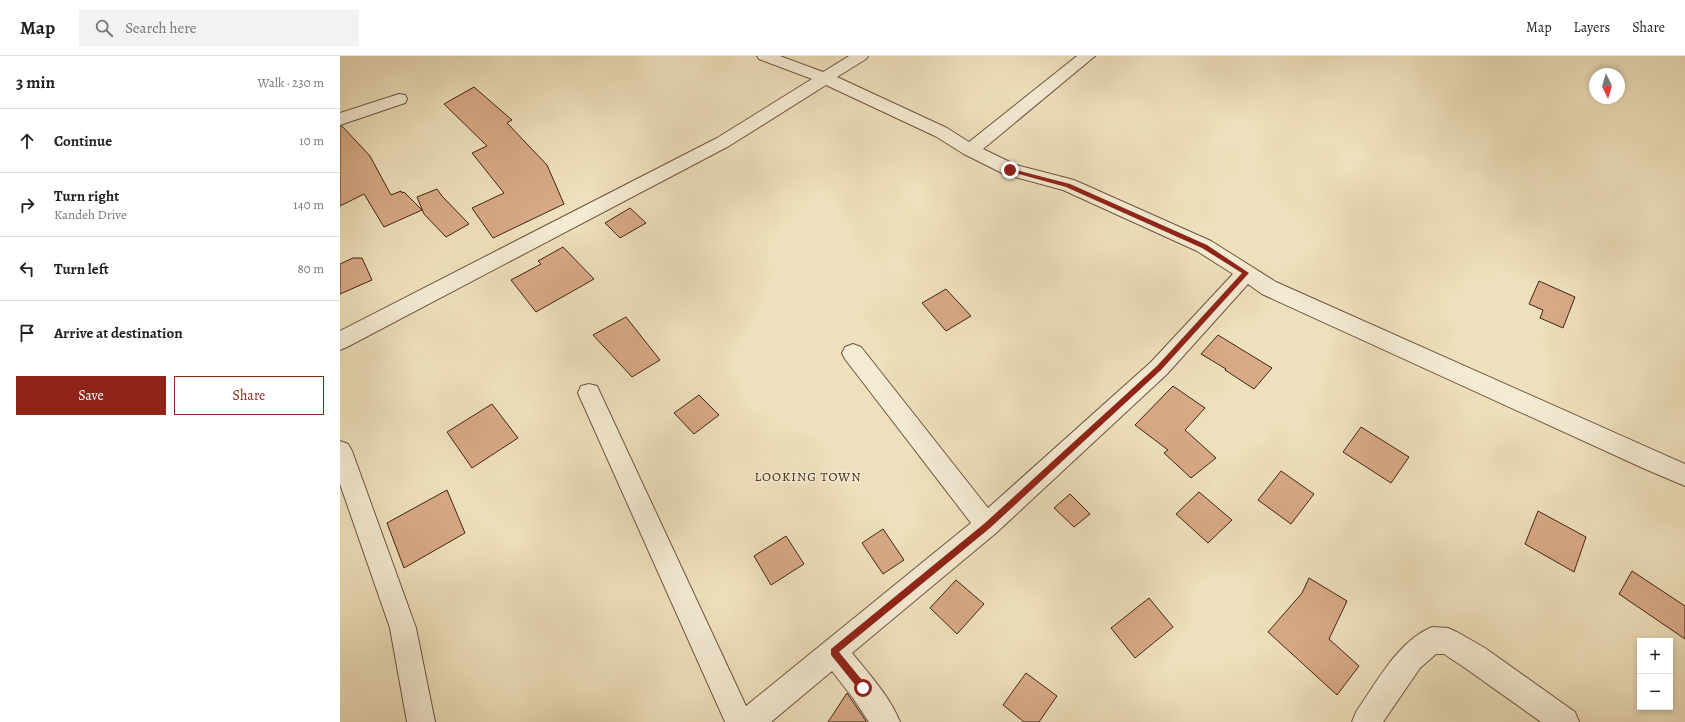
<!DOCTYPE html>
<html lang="en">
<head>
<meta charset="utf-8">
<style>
  body { margin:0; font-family:Alegreya,serif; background:#f2f2f2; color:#222 }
  .controls { position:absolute; right:12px; bottom:12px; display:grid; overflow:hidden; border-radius:0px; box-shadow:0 2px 6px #0003 }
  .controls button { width:36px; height:36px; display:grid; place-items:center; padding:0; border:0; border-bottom:1px solid #e0e0e0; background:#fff; color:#222; font:20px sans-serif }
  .compass { position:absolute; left:1249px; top:12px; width:36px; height:36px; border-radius:50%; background:#fff; box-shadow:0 2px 6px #0003; rotate:175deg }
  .stop { position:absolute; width:12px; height:12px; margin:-9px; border:3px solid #8f2418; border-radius:50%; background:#fff }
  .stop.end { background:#8f2418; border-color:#fff; box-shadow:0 1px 4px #0008 }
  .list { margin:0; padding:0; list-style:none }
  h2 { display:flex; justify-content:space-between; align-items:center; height:52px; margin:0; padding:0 16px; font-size:17px }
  h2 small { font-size:13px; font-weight:400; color:#767676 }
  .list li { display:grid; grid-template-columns:26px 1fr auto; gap:12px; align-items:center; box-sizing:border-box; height:64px; padding:0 16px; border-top:1px solid #e0e0e0 }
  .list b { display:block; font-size:15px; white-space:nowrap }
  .list p { margin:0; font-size:13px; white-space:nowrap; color:#767676 }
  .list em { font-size:13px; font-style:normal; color:#767676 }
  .actions { display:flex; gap:8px; padding:12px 16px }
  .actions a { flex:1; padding:9px 0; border:1px solid #8f2418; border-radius:0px; text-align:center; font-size:14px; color:#8f2418 }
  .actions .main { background:#8f2418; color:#fff }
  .icon { flex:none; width:22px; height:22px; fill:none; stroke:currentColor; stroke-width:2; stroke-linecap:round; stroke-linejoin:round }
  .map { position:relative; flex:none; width:1345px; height:666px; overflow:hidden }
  header { display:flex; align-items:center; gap:24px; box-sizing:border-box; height:56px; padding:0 20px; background:#fff; border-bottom:1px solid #e0e0e0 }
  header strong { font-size:19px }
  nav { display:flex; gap:22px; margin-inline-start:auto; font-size:14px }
  .search { width:280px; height:36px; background:#f2f2f2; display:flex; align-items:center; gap:10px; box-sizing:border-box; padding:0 14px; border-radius:0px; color:#767676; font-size:15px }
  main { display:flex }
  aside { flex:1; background:#fff }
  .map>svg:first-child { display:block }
  .building { fill:#d7a985; stroke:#422514 }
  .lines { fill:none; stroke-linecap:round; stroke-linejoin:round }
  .minor-casing { stroke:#6d543e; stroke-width:2 }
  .minor { fill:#f4ebd3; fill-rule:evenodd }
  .route { fill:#8f2418 }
  .labels { text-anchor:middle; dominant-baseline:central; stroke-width:3; stroke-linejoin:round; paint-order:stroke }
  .neighbourhood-label { font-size:13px; letter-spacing:1px; fill:#422514; stroke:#f4ebd3 }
</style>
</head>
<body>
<header>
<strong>Map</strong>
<div class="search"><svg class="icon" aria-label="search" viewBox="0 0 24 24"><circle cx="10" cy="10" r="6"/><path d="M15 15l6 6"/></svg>Search here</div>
<nav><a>Map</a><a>Layers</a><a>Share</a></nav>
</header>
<main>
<aside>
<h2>3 min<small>Walk · 230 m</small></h2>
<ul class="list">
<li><svg class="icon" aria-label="ahead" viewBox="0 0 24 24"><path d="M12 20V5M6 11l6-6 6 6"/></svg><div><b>Continue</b></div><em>10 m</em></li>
<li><svg class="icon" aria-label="right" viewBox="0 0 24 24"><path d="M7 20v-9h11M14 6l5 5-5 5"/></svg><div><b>Turn right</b><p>Kandeh Drive</p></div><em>140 m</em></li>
<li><svg class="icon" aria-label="left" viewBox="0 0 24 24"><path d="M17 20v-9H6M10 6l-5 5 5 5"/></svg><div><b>Turn left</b></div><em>80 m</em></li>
<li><svg class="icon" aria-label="arrive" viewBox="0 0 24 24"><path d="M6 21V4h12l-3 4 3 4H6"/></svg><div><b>Arrive at destination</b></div></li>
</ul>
<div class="actions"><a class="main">Save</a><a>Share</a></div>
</aside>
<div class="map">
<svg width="1345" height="666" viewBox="0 0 1345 666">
  <rect width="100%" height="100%" fill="#eee0bc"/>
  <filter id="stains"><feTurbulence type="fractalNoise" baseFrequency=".005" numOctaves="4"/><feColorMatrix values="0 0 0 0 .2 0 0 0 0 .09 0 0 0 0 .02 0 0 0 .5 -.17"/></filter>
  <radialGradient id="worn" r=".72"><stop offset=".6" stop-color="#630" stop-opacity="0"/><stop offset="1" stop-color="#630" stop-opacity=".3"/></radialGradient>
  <path class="building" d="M134,31L172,64L167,67L207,109L224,148L153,182L132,152L164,137L132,97L147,90L104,48Z
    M0,70H2L30,100L51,139L61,135L62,137L64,136L82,154L44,171L24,138L0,150Z
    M97,133L102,140L129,168L106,181L84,158L77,141Z
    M290,152L306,167L280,182L265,167Z
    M223,191L254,223L196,256L171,224L201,208L198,205Z
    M13,202H22L32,224L0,238V208Z
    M1199,225L1235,241L1223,272L1200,262L1203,254L1189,248Z
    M606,233L631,260L606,275L582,247Z
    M286,261L320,304L292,321L253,279Z
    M878,279L932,312L914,333L885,314L886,313L861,298Z
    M833,330L865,352L845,374L876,402L851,422L824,397L828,394L795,369Z
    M359,339L379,359L354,378L334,357Z
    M152,348L178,382L132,412L107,376Z
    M1021,371L1069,401L1051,427L1003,396Z
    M941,415L974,438L951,468L918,444Z
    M107,434L125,477L64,512L47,467Z
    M859,436L892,464L868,487L836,458Z
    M730,438L750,458L734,471L714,452Z
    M1198,455L1246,481L1234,516L1185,488Z
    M543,473L564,504L543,518L522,487Z
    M446,480L464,508L431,529L414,500Z
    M1292,515L1345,550V583L1279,538Z
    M969,522L1007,545L989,583L1019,610L997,639L928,576L962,537Z
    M616,524L644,548L617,578L590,552Z
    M809,542L833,571L795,602L771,572Z
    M686,617L717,640L699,666H684L663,649Z
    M507,637L526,665V666H488Z"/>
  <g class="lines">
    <g class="minor-casing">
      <path id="minor" d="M417,0H440L483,16L509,0H528L526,3L497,21L607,72L629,86L737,0H755L643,93L676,109L734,124L871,185L936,226L1345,408V430L1305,413L922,238L908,228L827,318L656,477L512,597C530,619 550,641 560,666H529L513,642L492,615L431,666H385L238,337L241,330L249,328L257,330L406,650L631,467L505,303L502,297L505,291L513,288L521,291L648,452L811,306L893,218L857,195L723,134L664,118L624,98L595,80L486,29L389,90L7,291L0,294V275L377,82L472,23L419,3Z
        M59,38L65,39L67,43L65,47L0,69V57Z
        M0,385L8,388L12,395L76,572L95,666H67L50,572L0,428Z
        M1092,571L1108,572L1117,576L1145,592L1235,656L1239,666H1201L1125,612L1104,598H1096L1080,612L1043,666H1012L1016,656C1037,626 1058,585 1092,571Z"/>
    </g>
    <use href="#minor" class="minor"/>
  </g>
  <path class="route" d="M668,112L730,128L867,189L909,217L821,314L650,472L499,596L526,629L527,632L523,636L520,635L491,599V593L645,467L817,310L902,217L862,192L726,131L668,115Z"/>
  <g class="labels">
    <g class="neighbourhood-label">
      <text x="468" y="420">LOOKING TOWN</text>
    </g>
  </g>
  <rect width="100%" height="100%" filter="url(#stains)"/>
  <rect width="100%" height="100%" fill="url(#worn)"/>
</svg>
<div class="controls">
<button>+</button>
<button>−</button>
</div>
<svg class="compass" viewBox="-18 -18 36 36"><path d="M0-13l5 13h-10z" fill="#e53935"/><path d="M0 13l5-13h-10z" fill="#767676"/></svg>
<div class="stop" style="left:523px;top:632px"></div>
<div class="stop end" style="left:670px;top:114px"></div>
</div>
</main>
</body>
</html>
